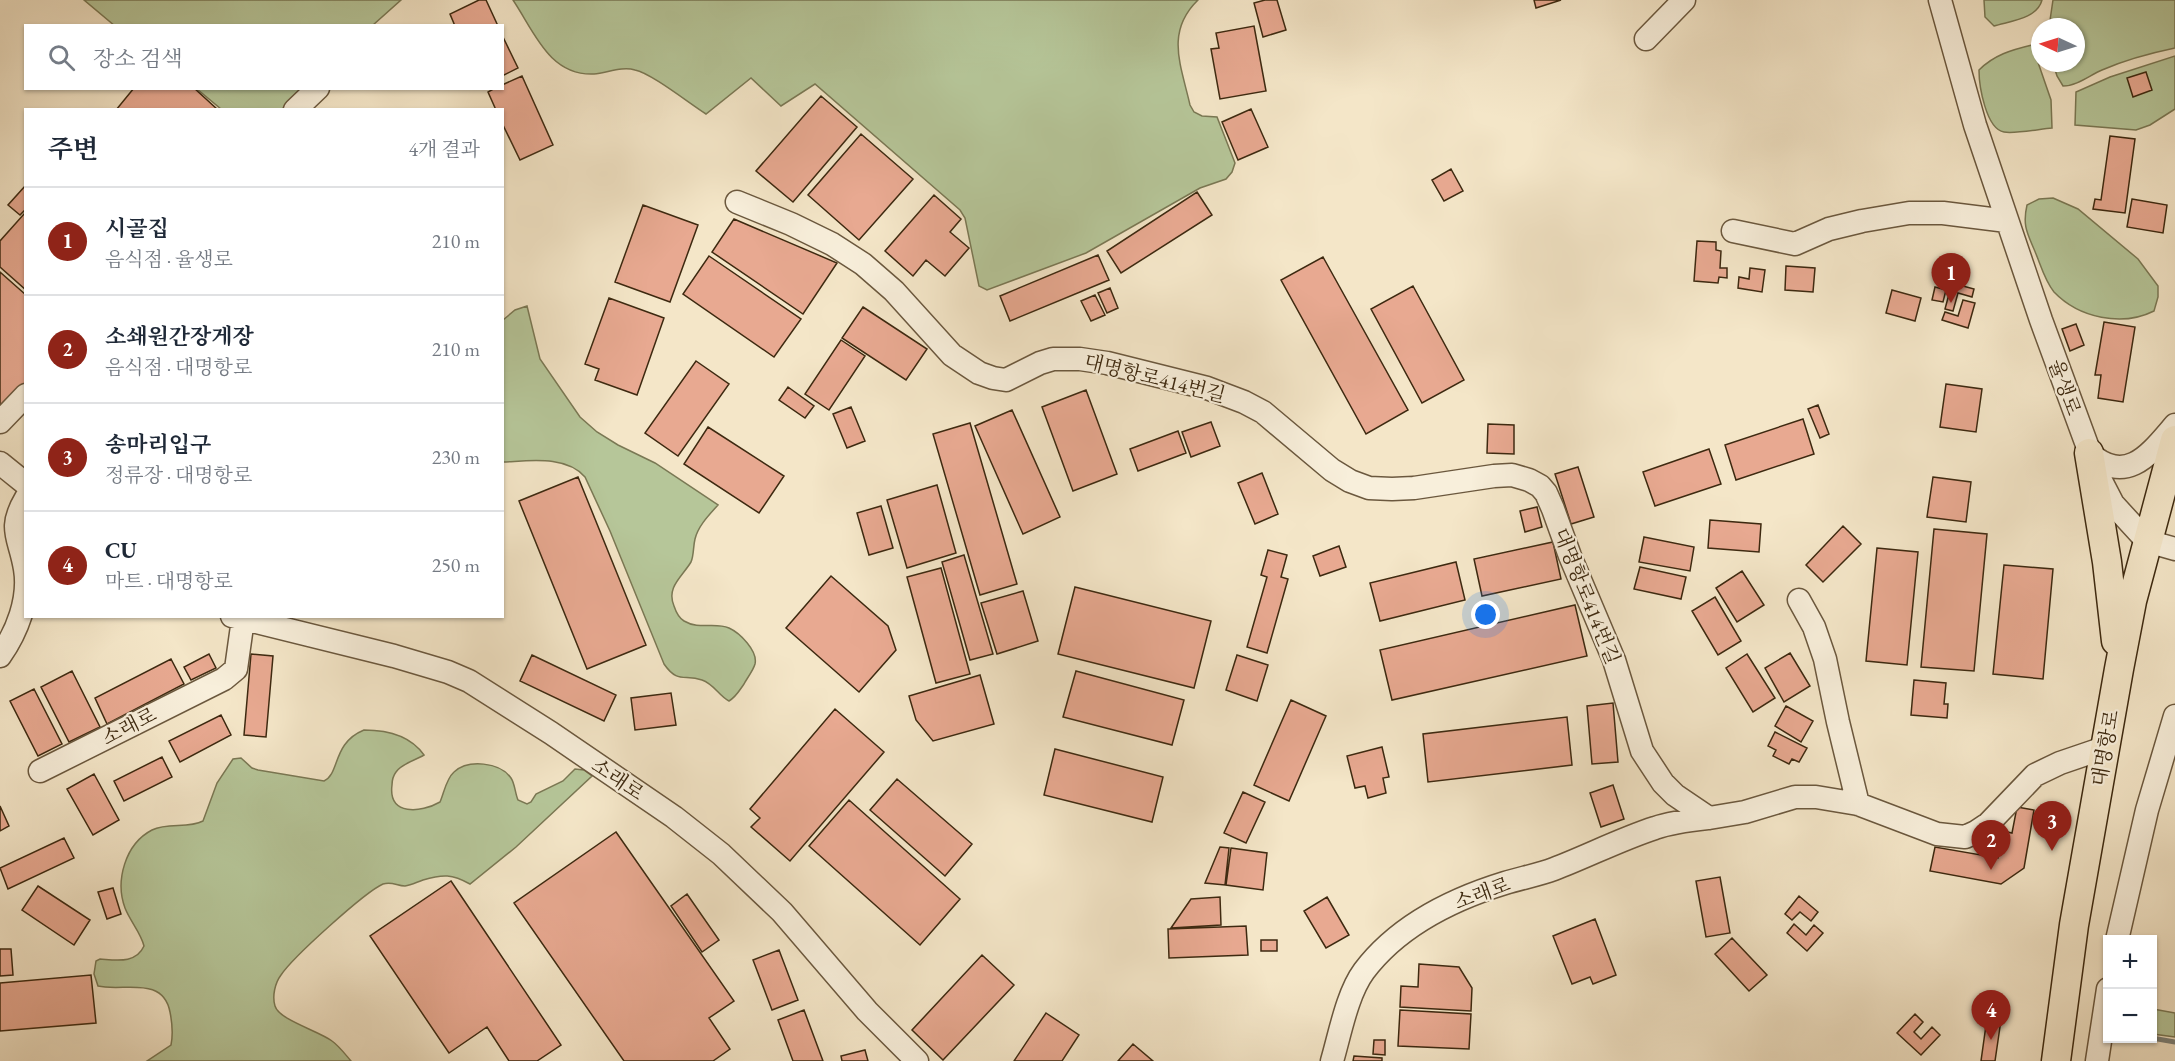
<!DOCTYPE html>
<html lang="ko">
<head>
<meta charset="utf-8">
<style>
  body { margin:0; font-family:"EB Garamond","Noto Serif KR",serif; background:#f6f6f7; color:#1f2937 }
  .controls { position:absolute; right:18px; bottom:18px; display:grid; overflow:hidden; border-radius:0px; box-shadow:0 2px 4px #0004 }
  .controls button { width:54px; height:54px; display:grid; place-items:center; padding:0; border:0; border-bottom:2px solid #e0e1e3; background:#fff; color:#1f2937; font:30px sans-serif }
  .compass { position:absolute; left:2031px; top:18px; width:54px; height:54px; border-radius:50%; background:#fff; box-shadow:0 2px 4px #0004; rotate:274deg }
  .you { position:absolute; left:1486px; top:615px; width:21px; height:21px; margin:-15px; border:4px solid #fff; border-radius:50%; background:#1a73e8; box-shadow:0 0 0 9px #1a73e833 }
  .badge { display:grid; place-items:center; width:39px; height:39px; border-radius:50%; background:#8f2418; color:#fff; font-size:20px; font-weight:700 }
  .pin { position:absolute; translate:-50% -50px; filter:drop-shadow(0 2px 3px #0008) }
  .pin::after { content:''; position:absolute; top:32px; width:21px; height:18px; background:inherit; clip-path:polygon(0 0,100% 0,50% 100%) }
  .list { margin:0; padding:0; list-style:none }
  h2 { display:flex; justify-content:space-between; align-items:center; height:78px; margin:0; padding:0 24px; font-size:26px }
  h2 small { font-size:20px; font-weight:400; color:#747a83 }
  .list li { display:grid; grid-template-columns:39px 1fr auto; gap:18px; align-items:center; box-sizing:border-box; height:108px; padding:0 24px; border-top:2px solid #e0e1e3 }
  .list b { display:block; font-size:22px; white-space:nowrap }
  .list p { margin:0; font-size:20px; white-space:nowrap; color:#747a83 }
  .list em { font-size:20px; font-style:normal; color:#747a83 }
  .icon { flex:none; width:33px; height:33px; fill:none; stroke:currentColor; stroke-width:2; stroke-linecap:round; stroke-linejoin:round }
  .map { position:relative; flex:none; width:2175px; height:1061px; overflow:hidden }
  .search { position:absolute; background:#fff; box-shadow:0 2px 4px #0004; left:24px; top:24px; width:480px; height:66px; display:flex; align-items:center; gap:15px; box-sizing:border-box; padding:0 21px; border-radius:0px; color:#747a83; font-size:22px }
  .panel { position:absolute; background:#fff; box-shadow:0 2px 4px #0004; left:24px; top:108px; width:480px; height:510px; border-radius:0px }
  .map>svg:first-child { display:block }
  .green { fill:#b6c699; stroke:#7a7854; stroke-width:1.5 }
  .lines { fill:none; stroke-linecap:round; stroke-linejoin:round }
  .stream { stroke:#7a817a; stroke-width:5 }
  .building { fill:#e8a991; stroke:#3d2910; stroke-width:1.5 }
  .minor-casing { stroke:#6b583e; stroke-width:25 }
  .major-casing { stroke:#3d2910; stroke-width:31 }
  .minor { stroke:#f8efdb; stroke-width:22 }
  .major { stroke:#f4e6c8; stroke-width:28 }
  .labels { text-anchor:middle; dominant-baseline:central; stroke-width:4.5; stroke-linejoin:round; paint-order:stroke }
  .street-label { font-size:20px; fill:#3d2910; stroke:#f8efdb }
</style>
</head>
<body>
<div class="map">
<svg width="2175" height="1061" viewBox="0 0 2175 1061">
  <rect width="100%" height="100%" fill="#f4e6c8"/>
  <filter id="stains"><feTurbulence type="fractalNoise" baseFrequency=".00333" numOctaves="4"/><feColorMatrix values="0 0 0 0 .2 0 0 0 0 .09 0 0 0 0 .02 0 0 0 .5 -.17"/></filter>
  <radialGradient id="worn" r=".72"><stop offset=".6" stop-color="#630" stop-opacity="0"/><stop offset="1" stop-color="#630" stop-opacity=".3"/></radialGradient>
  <path class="green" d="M84,0H401L373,25L115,26Z
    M513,0H1198C1165,32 1181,65 1190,105L1194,112L1202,116L1217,117L1235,163L1232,172L1226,179L1200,188L1086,253L987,290L979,286L965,218L960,210L815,84L781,106L751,78L706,114C690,104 651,73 635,70C622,66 607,73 594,74C549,76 534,31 513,0Z
    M1984,0H2042C2037,19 2010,21 1994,26L1985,17Z
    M2053,0H2175V48C2151,53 2125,60 2102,70C2090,75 2077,86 2063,86L2057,76L2053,63H2076V27H2049Z
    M2032,45L2051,100L2052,128C2040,129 2015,134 2004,132C1986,129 1979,86 1979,70C1994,55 2011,50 2032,45Z
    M2175,56V109L2150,125L2136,130L2075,125L2076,92L2110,77Z
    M197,89H304L281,110L221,109Z
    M2053,198L2078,209L2138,259L2158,286V297L2154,311C2122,327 2079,318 2054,292C2045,281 2041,266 2036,254C2028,234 2022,227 2027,205L2039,199Z
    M527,306L540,359L580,417L597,432L618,445L655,463L718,505C709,515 698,526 695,539C693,547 694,555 691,562C682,577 666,587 674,606C676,612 679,618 684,621C699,630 715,622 729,628C740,633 758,651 755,664C753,671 747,678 744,684C739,691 736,697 729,701C719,696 714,684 702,680C684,674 678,684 664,664L610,531L585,477C566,455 529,461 503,462V320L515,310Z
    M364,730C387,730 410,735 424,755C416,760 401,764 396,772C393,776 392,780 392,785C388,816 421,813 440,802C444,793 446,779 454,772C468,759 500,762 511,778C515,784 515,793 518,800L527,804L531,802L536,794L563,781L575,769L584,770L592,776L516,847L470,884C452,874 443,874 423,880C417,882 411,885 405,886C397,886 392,881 383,884C365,892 293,957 281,975C275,983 272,996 275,1006C279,1020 319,1031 332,1041C339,1046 345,1054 351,1061H147L171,1045C173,1035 172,1022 170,1012C163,975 123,992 98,986L94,974L96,961L100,959C116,960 136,964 144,946C141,933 130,921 125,908C115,881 125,844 152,830C168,822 188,829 203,821L217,783L233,759L241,758L252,768L258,770L324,781C340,774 332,743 364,730Z
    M2153,1009L2175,1013V1037L2153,1034Z"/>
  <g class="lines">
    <path class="stream" d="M2152,1038L2175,1042"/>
  </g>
  <path class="building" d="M479,0H486L498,26H455L450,14Z
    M1265,0H1277L1286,30L1263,37L1254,3Z
    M1534,0H1561L1536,8Z
    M1254,26L1266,91L1220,99L1211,49L1219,48L1216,33Z
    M502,35L518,68L502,76Z
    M2146,72L2152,90L2133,97L2127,78Z
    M522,76L553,145L520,160L502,123V110H496L488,92L495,88H502V85Z
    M134,88H194L218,110H116Z
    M821,96L857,127L793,202L756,171Z
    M1251,109L1268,147L1238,160L1222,122Z
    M861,134L913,179L859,240L808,195Z
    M2110,136L2135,139L2125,213L2093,209L2095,199L2101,200Z
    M1451,169L1463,191L1444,201L1432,180Z
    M26,185V212L24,211L20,215L8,205Z
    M1197,192L1212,215L1121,273L1107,251Z
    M934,195L961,219L950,232L969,248L945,276L926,260L913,276L885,251Z
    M2132,199L2167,205L2163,233L2127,227Z
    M643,205L698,225L670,302L615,282Z
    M24,214L26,216V290L0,267V241Z
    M734,219L837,263L803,314L712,252Z
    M1697,241L1716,242V250L1721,251L1720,268H1727V278L1719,277L1718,283L1694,281Z
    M1098,255L1109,280L1010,321L1000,296Z
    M709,256L801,319L774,357L683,294Z
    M1323,257L1408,410L1366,434L1281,280Z
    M1786,266L1815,268L1813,292L1785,290Z
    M1750,268L1765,270L1762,292L1738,288L1739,277L1749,279Z
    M0,272L26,295V384L0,413Z
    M1952,283L1974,289L1972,297L1958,293L1953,311L1945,309Z
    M1413,286L1464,380L1422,403L1371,309Z
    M1935,287L1946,290L1943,302L1932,300Z
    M1110,288L1118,308L1107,313L1098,293Z
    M1892,290L1921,298L1915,321L1886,313Z
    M1095,295L1105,315L1091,321L1081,301Z
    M609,298L664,318L637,395L595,380L599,369L585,364Z
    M1963,300L1975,303L1968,328L1942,320L1945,312L1958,316Z
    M863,307L927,349L906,380L842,338Z
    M2104,322L2135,327L2123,402L2098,398L2101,375H2095Z
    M2076,324L2084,345L2070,351L2062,329Z
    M841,340L865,356L829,410L805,394Z
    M696,361L729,384L678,456L645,433Z
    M1946,384L1982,389L1976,432L1940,427Z
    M788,387L814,406L805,418L779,400Z
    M1086,390L1117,474L1073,491L1042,407Z
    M1818,405L1829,434L1820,438L1808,409Z
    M851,407L865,441L847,448L833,414Z
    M1012,410L1060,517L1023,534L975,426Z
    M1803,419L1814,454L1736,480L1725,445Z
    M1211,422L1220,446L1191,457L1182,432Z
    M970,423L1017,584L980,595L933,434Z
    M1488,424L1514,425V454L1487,453Z
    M708,427L784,476L759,513L684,464Z
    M1178,431L1186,453L1138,471L1130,449Z
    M1709,449L1721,484L1655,506L1643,472Z
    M1578,467L1594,517L1571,524L1555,474Z
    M1262,473L1278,514L1255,524L1238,483Z
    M578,477L646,645L587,669L519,501Z
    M1933,477L1971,482L1966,522L1927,517Z
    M937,485L956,553L907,568L887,500Z
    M881,506L893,548L869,555L857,513Z
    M1537,507L1542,527L1525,532L1520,511Z
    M1710,520L1761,524L1759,552L1708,548Z
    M1843,526L1861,544L1823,582L1806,565Z
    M1934,529L1987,534L1974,671L1921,667Z
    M1644,537L1694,547L1690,571L1639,562Z
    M1553,542L1561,579L1482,596L1474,559Z
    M1339,546L1346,567L1320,576L1313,556Z
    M1877,548L1918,552L1907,665L1866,661Z
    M1268,550L1287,555L1281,577L1288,579L1267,653L1247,647L1267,577L1261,575Z
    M964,555L993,654L970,660L942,562Z
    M1456,562L1465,600L1380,621L1370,583Z
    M2004,565L2053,569L2043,679L1993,674Z
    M1640,567L1686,577L1681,599L1634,589Z
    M941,568L970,674L936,683L907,577Z
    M1742,571L1764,605L1737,622L1716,588Z
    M831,576L888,626L896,650L859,692L786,628Z
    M1075,587L1211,621L1194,688L1058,654Z
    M1023,591L1038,641L997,654L981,603Z
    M1715,597L1741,641L1718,655L1692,611Z
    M1575,605L1587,656L1392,700L1380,650Z
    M1790,653L1810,686L1784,702L1765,668Z
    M209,654L216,668L191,680L184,667Z
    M251,654L273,656L266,737L244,735Z
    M1747,654L1775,698L1753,712L1726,668Z
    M532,655L616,695L604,721L520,681Z
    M1237,655L1268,665L1257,701L1226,690Z
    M171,659L184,684L107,724L95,698Z
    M72,671L100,727L69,742L41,687Z
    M1076,671L1184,700L1172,745L1063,717Z
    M980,675L994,724L933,741L916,720L909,696Z
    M1914,680L1946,683L1944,704H1948L1947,718L1911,715Z
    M34,689L62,744L38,756L10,701Z
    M671,693L676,725L635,730L631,698Z
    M1291,700L1326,716L1289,801L1254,785Z
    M1613,703L1618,762L1592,764L1587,706Z
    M1786,706L1813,721L1801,742L1775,726Z
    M835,709L884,752L790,861L751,827L760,818L750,809Z
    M221,715L231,735L180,762L169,741Z
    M1567,717L1572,765L1428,782L1423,734Z
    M1775,732L1807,748L1799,762L1792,759L1789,764L1773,756L1776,750L1768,746Z
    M1382,747L1389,777L1383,778L1386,793L1368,798L1365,786L1355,788L1347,756Z
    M1055,749L1163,777L1152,822L1044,795Z
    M162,757L172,777L124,801L114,781Z
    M94,774L119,820L93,835L67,789Z
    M897,779L972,844L945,876L870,810Z
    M1613,785L1624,819L1601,827L1590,793Z
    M1243,792L1265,802L1246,843L1224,833Z
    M849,800L960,899L920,945L809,846Z
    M0,806L9,826L0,831Z
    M2017,807L2034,810L2024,868L2001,884L1930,871L1935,847L1998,858L2003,831L2012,833Z
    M616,832L734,1001L709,1018L730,1049L713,1061H624L514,903Z
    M64,838L74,858L8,889L0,868Z
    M1220,847L1229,848L1225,885L1205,883Z
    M1231,848L1267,853L1263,890L1226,885Z
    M1720,877L1730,933L1706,937L1696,881Z
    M451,881L561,1045L537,1061H509L487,1027L449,1053L370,936Z
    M38,886L90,920L74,945L22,910Z
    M113,888L121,914L107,919L98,892Z
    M687,894L719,940L702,952L671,906Z
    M1799,896L1818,912L1811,921L1800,912L1792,920L1785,914Z
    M1220,897L1221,925L1171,928L1191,899Z
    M1327,897L1349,935L1326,948L1304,911Z
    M1595,919L1616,975L1593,984L1590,977L1572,984L1553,936Z
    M1794,924L1806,935L1814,925L1823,933L1807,951L1787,933Z
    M1246,926L1248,955L1169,958L1168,929Z
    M1732,938L1767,975L1749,991L1715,954Z
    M1261,940H1277V951H1261Z
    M0,949H11L13,975L0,976Z
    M779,950L798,1000L772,1010L753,960Z
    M982,955L1014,985L943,1060L912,1030Z
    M1419,964L1459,967L1472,988L1471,1011L1400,1007L1401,986L1418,987Z
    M91,975L96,1023L0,1031V983Z
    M804,1010L823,1061H793L778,1020Z
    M1400,1010L1471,1014L1469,1049L1398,1046Z
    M1046,1013L1079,1035L1062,1061H1014Z
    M1915,1014L1923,1022L1914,1032L1921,1039L1932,1027L1940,1035L1921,1055L1897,1033Z
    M1987,1018L2001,1020L1995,1061H1981Z
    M1374,1040H1385V1055L1373,1054Z
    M1133,1044L1153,1061H1118Z
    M865,1050L868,1061H842L841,1056Z
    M1354,1056L1382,1058V1061H1353Z"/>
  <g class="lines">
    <g class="minor-casing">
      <path id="minor" d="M1940,0L1975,125L2041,320L2098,475L2113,504L2147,541L2175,549
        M1646,39L1684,0
        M295,110L318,88
        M737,202L791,224L832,244L863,264L894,291L952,355L979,373L993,378L1006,380L1040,363L1053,359H1080L1107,363L1207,388L1244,402L1263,412L1332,470L1350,481L1369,488L1392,489L1414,488L1494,476L1512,475L1529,480L1540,486L1546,493L1553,509L1570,556L1614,660L1642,751L1663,783L1675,795L1709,818L1745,812L1795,797H1816L1858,804L1937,834L1965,837L1976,832L1988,824L2035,775L2060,763L2104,748
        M1733,231L1795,244L1829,229L1862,221L1909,213H1943L2007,221
        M0,422L26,395
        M2089,453C2127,486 2150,454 2175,425
        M0,463L26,484
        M1799,600L1814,627L1825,659L1838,722L1858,804
        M232,616L394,656L448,672L469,681L551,733L674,817L721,854L782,912L867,1011L917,1061
        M0,656C17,632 30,599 25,569C20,537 7,530 26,498
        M40,771L224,679L236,669L243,619
        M2117,940L2147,810L2175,716
        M1332,1061C1340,1034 1347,994 1364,971C1398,926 1453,899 1505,883C1521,878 1538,875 1554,869C1588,856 1621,839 1655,828C1672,822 1691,820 1709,818
        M2097,1061L2108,989"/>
    </g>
    <g class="major-casing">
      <path id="major" d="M2089,453L2107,562L2116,641
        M2056,1061L2074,925L2119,669L2132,601L2175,440"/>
    </g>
    <use href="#minor" class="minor"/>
    <use href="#major" class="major"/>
  </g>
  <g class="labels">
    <g class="street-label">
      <text transform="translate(1155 378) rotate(14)">대명항로414번길</text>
      <text transform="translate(2065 387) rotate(70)">율생로</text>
      <text transform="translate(1587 596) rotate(68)">대명항로414번길</text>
      <text transform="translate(129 726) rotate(-27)">소래로</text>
      <text transform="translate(2105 748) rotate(-80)">대명항로</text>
      <text transform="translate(618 779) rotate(34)">소래로</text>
      <text transform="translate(1482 893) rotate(-20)">소래로</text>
    </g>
  </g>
  <rect width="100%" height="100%" filter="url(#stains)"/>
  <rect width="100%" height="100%" fill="url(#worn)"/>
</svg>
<div class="controls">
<button>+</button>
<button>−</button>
</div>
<svg class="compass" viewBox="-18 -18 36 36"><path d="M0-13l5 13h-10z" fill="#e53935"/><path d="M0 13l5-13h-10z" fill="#747a83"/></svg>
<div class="you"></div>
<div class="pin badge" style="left:1951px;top:303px">1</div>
<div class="pin badge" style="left:1991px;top:870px">2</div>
<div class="pin badge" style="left:2052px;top:851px">3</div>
<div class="pin badge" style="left:1991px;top:1040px">4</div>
<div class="search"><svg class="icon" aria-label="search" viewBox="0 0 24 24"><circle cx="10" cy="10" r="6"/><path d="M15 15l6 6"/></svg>장소 검색</div>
<section class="panel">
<h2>주변<small>4개 결과</small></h2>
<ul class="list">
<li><span class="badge">1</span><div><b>시골집</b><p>음식점 · 율생로</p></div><em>210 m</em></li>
<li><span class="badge">2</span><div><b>소쇄원간장게장</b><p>음식점 · 대명항로</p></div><em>210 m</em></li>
<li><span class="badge">3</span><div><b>송마리입구</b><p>정류장 · 대명항로</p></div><em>230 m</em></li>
<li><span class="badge">4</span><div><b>CU</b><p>마트 · 대명항로</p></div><em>250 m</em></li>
</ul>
</section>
</div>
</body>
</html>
